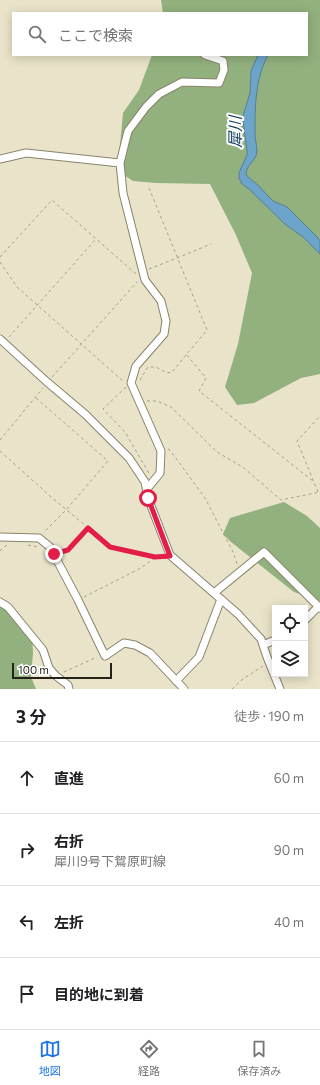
<!DOCTYPE html>
<html lang="ja">
<head>
<meta charset="utf-8">
<style>
  body { margin:0; font-family:Commissioner,"Noto Sans JP",sans-serif; background:#f2f2f2; color:#202124 }
  .controls { position:absolute; right:12px; bottom:12px; display:grid; overflow:hidden; border-radius:0px; box-shadow:0 2px 10px #0003 }
  .controls button { width:36px; height:36px; display:grid; place-items:center; padding:0; border:0; border-bottom:1px solid #e0e0e0; background:#fff; color:#202124; font:20px sans-serif }
  .scale { position:absolute; left:12px; bottom:10px; width:100px; box-sizing:border-box; padding-left:4px; border:2px solid #252219; border-top:0; font-size:11px; line-height:14px; white-space:nowrap; color:#252219; -webkit-text-stroke:3px #fff; paint-order:stroke }
  .stop { position:absolute; width:12px; height:12px; margin:-9px; border:3px solid #e11d48; border-radius:50%; background:#fff }
  .stop.end { background:#e11d48; border-color:#fff; box-shadow:0 1px 4px #0008 }
  .list { margin:0; padding:0; list-style:none }
  h2 { display:flex; justify-content:space-between; align-items:center; height:52px; margin:0; padding:0 16px; font-size:17px }
  h2 small { font-size:13px; font-weight:400; color:#757577 }
  .list li { display:grid; grid-template-columns:26px 1fr auto; gap:12px; align-items:center; box-sizing:border-box; height:72px; padding:0 16px; border-top:1px solid #e0e0e0 }
  .list b { display:block; font-size:15px; white-space:nowrap }
  .list p { margin:0; font-size:13px; white-space:nowrap; color:#757577 }
  .list em { font-size:13px; font-style:normal; color:#757577 }
  .icon { flex:none; width:22px; height:22px; fill:none; stroke:currentColor; stroke-width:2; stroke-linecap:round; stroke-linejoin:round }
  .map { position:relative; flex:none; width:320px; height:689px; overflow:hidden }
  .search { position:absolute; background:#fff; box-shadow:0 2px 10px #0003; left:12px; right:12px; top:12px; height:44px; display:flex; align-items:center; gap:10px; box-sizing:border-box; padding:0 14px; border-radius:0px; color:#757577; font-size:15px }
  .sheet { height:340px; background:#fff }
  nav { display:flex; justify-content:space-around; align-items:center; box-sizing:border-box; height:56px; border-top:1px solid #e0e0e0; background:#fff; font-size:11px; color:#757577 }
  nav a { display:grid; justify-items:center; gap:2px }
  nav .on { color:#1a73e8 }
  .map>svg:first-child { display:block }
  .forest { fill:#92b17e }
  .water { fill:#6ca5c9; stroke:#577e94 }
  .lines { fill:none; stroke-linecap:round; stroke-linejoin:round }
  .minor-casing { stroke:#89836c; stroke-width:9 }
  .path { stroke:#a5a18c; stroke-width:1; stroke-dasharray:3 3; stroke-linecap:butt }
  .minor { stroke:#fff; stroke-width:7 }
  .route { stroke:#e11d48; stroke-width:5 }
  .labels { text-anchor:middle; dominant-baseline:central; stroke-width:4; stroke-linejoin:round; paint-order:stroke }
  .water-label { font-size:16px; font-style:italic; fill:#14425c; stroke:#fff }
</style>
</head>
<body>
<div class="map">
<svg width="320" height="689" viewBox="0 0 320 689">
  <rect width="100%" height="100%" fill="#e9e3c9"/>
  <path class="forest" d="M161,0H320V374L301,378L254,403L237,405L225,387L238,344L252,273L236,235L210,184L156,183L133,181L116,170L120,146L123,113L139,90L152,55H307V13H163Z
    M284,502L307,516L320,528V601L294,592L231,542L223,534L230,518Z
    M0,598L32,630L33,653L31,677L36,689H0Z"/>
  <path class="water" d="M258,55H268C255,79 255,107 255,134C255,140 257,146 257,152C256,161 246,165 246,174L248,177L259,186L268,196L273,201L287,207L317,237L320,241V254L303,237L286,225L249,189L242,184L239,178V173L247,155V150L243,122V116L250,93L251,71Z"/>
  <g class="lines">
    <g class="minor-casing">
      <path id="minor" d="M0,159L26,153L120,163
        M0,339L47,382L85,414L129,458L145,482L148,498L170,555L238,614L261,639L267,657L280,689
        M147,489L160,473L161,451L131,383L136,366L164,334L166,321L161,301L145,280L123,193L120,163L128,131L146,107L159,94L182,82L219,83L224,70L223,61L205,55
        M0,537L39,538L50,547L78,600L105,656L124,643L135,645L150,653L184,689
        M214,593L264,552L320,608
        M0,602L8,607L43,650L49,668L56,676L68,685L69,689
        M305,620L318,607
        M263,645L275,640
        M176,681L199,657L221,599"/>
    </g>
    <path class="path" d="M0,257L52,200L136,274
      M0,262L17,287L124,382
      M149,269L177,258L211,244
      M9,337L96,239
      M187,355L206,378L199,391L313,481
      M52,377L137,282
      M140,380L148,367H156L165,372L171,373L207,330L149,188
      M126,387L103,409L125,432L150,475
      M36,398L108,461L66,510L43,533
      M147,401H157L171,407L217,452L244,468L281,500L320,492
      M0,440L43,388
      M168,449L170,450L205,498L233,552L237,564
      M0,451L50,496L111,547L155,557L162,556
      M318,492L297,441L320,416
      M28,545L38,547
      M0,551L4,547L9,544
      M60,552L68,550L87,529
      M84,597L139,569L155,558
      M64,672L97,657
      M232,689L243,679L263,666"/>
    <use href="#minor" class="minor"/>
  </g>
  <g class="lines">
    <path class="route" d="M54,554L68,550L88,528L110,547L155,557L170,556L148,498"/>
  </g>
  <g class="labels">
    <g class="water-label">
      <text transform="translate(234 132) rotate(-90)">犀川</text>
    </g>
  </g>
</svg>
<div class="controls">
<button><svg class="icon" aria-label="locate" viewBox="0 0 24 24"><circle cx="12" cy="12" r="6"/><path d="M12 2v4M12 18v4M2 12h4M18 12h4"/></svg></button>
<button><svg class="icon" aria-label="layers" viewBox="0 0 24 24"><path d="M12 4l9 5-9 5-9-5zM3 14l9 5 9-5"/></svg></button>
</div>
<div class="scale">100 m</div>
<div class="stop" style="left:148px;top:498px"></div>
<div class="stop end" style="left:54px;top:554px"></div>
<div class="search"><svg class="icon" aria-label="search" viewBox="0 0 24 24"><circle cx="10" cy="10" r="6"/><path d="M15 15l6 6"/></svg>ここで検索</div>
</div>
<section class="sheet">
<h2>3 分<small>徒歩 · 190 m</small></h2>
<ul class="list">
<li><svg class="icon" aria-label="ahead" viewBox="0 0 24 24"><path d="M12 20V5M6 11l6-6 6 6"/></svg><div><b>直進</b></div><em>60 m</em></li>
<li><svg class="icon" aria-label="right" viewBox="0 0 24 24"><path d="M7 20v-9h11M14 6l5 5-5 5"/></svg><div><b>右折</b><p>犀川9号下鴛原町線</p></div><em>90 m</em></li>
<li><svg class="icon" aria-label="left" viewBox="0 0 24 24"><path d="M17 20v-9H6M10 6l-5 5 5 5"/></svg><div><b>左折</b></div><em>40 m</em></li>
<li><svg class="icon" aria-label="arrive" viewBox="0 0 24 24"><path d="M6 21V4h12l-3 4 3 4H6"/></svg><div><b>目的地に到着</b></div></li>
</ul>
</section>
<nav>
<a class="on"><svg class="icon" aria-label="map" viewBox="0 0 24 24"><path d="M3 6l6-2 6 2 6-2v14l-6 2-6-2-6 2zM9 4v14M15 6v14"/></svg>地図</a>
<a><svg class="icon" aria-label="directions" viewBox="0 0 24 24"><path d="M12 3l9 9-9 9-9-9zM9 14v-3h6M13 9l2 2-2 2"/></svg>経路</a>
<a><svg class="icon" aria-label="saved" viewBox="0 0 24 24"><path d="M7 4h10v16l-5-4-5 4z"/></svg>保存済み</a>
</nav>
</body>
</html>
